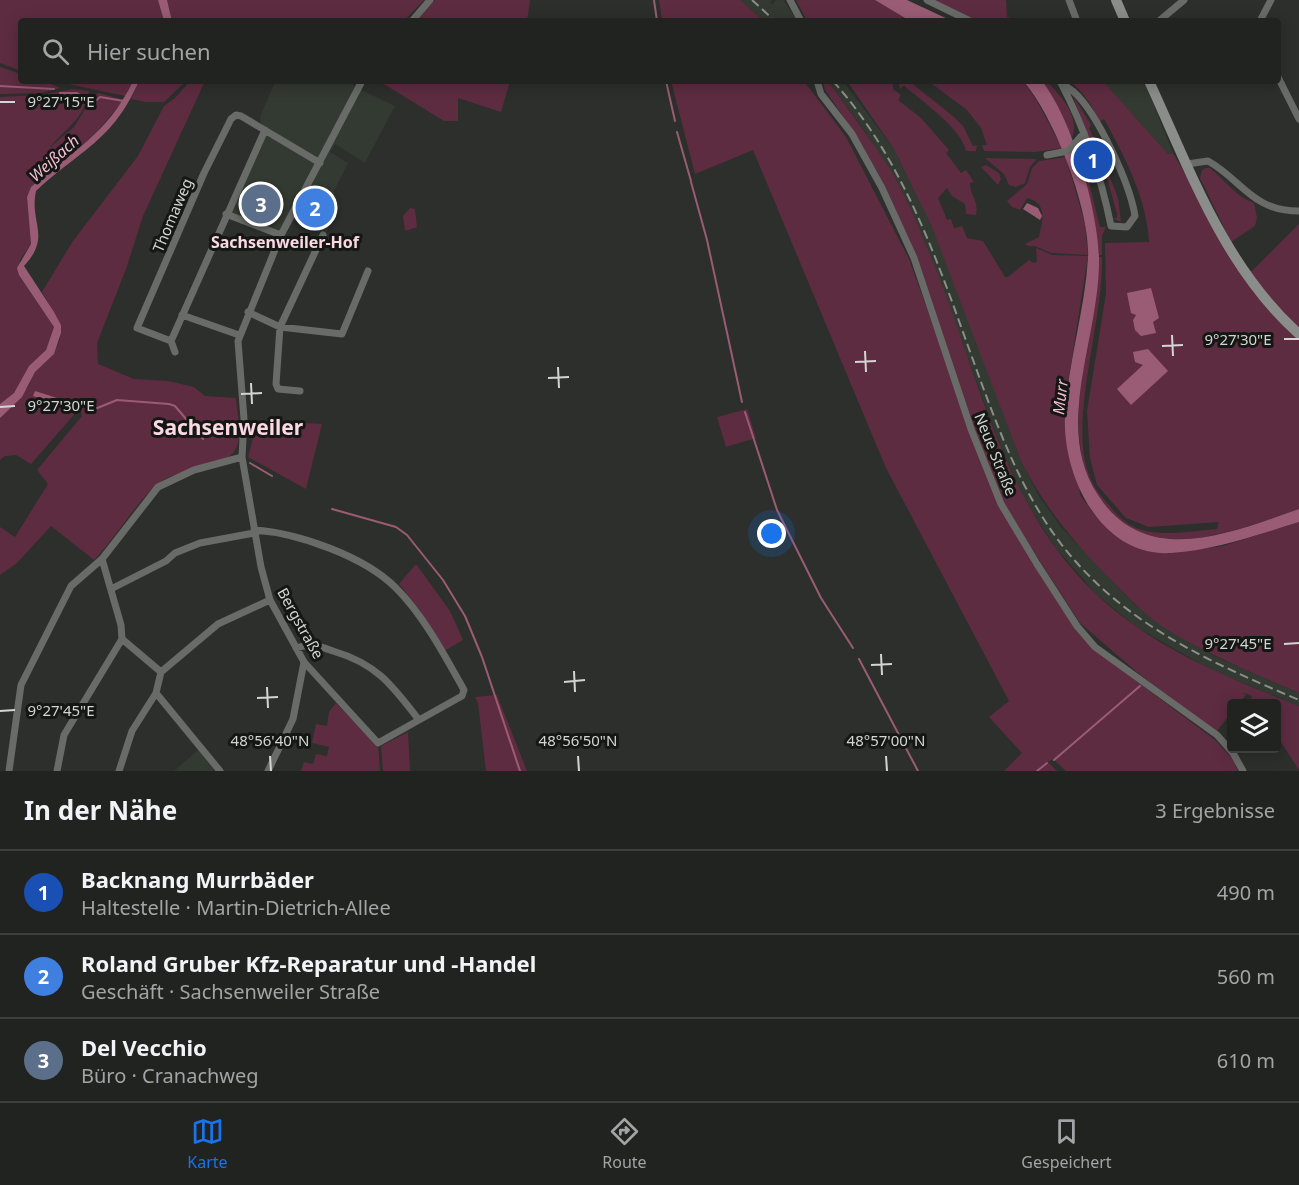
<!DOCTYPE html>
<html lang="de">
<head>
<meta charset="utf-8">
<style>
  body { margin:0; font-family:"Noto Sans",sans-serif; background:#292b29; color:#f1f3f6 }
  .controls { position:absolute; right:18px; bottom:18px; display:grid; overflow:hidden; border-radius:6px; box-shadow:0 3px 15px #0003 }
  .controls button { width:54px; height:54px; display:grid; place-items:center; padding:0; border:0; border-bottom:2px solid #3e403e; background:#212320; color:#f1f3f6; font:30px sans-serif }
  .you { position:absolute; left:772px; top:534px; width:21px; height:21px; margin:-15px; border:4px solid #fff; border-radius:50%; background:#1a73e8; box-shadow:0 0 0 9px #1a73e833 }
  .badge { display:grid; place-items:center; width:39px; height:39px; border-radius:50%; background:#1a73e8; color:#fff; font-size:20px; font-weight:700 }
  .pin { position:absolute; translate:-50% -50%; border:3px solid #fff; box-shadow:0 2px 6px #0006 }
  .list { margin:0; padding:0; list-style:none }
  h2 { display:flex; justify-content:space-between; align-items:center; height:78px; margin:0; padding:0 24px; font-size:26px }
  h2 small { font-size:20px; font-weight:400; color:#a2a4a5 }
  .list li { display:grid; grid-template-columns:39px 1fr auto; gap:18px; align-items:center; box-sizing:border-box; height:84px; padding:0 24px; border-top:2px solid #3e403e }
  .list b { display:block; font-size:22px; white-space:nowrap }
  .list p { margin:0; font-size:20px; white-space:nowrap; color:#a2a4a5 }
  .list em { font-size:20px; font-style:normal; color:#a2a4a5 }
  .icon { flex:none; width:33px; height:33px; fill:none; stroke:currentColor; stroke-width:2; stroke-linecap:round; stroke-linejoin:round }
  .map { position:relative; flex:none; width:1299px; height:771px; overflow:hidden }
  .search { position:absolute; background:#212320; box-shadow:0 3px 15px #0003; left:18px; right:18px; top:18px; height:66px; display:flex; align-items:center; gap:15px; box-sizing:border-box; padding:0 21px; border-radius:6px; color:#a2a4a5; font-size:22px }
  .sheet { height:330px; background:#212320 }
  nav { display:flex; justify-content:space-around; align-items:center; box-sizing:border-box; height:84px; border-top:2px solid #3e403e; background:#212320; font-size:16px; color:#a2a4a5 }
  nav a { display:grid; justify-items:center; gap:3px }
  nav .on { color:#1a73e8 }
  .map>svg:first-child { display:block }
  .built { fill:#333a31 }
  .green { fill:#5e2c41 }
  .water { fill:#9a5c75 }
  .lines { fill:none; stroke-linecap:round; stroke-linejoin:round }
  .stream { stroke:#9a5c75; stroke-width:2 }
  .street { stroke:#696b68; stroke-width:7 }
  .secondary { stroke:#8a8d89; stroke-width:10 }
  .rail { stroke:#8b8e8a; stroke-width:2; stroke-dasharray:9 4.5; stroke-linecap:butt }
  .ticks { fill:none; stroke:#d3d5d2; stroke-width:2 }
  .labels { text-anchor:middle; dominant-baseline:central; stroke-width:6; stroke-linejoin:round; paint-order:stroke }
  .street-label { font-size:15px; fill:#d3d5d2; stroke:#151715 }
  .water-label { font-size:16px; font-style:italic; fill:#f7bed4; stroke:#151715 }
  .neighbourhood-label { font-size:16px; font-weight:bold; fill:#fad8e4; stroke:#151715 }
  .district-label { font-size:21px; font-weight:bold; fill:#fad8e4; stroke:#151715 }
  .ticks-label { font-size:15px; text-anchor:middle; fill:#d3d5d2; stroke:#151715; stroke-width:6; stroke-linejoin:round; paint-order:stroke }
</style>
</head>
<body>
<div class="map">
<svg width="1299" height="771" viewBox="0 0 1299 771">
  <rect width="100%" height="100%" fill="#2c2f2b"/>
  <path class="built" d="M740,0H772L770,3L772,5L776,0H783L798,21H764Z
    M275,81H351L355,87L395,106L365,163L335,144L330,152L348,163L334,191L340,206L326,233L294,220L285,234L230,213L264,135L260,117Z
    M828,81H843L894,149L927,216L953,276L1021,461L1039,496L1061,527L1134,604L1162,626L1214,656L1299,693V706L1209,669L1135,626L1095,593L1056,548L1024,499L1000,446L930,254L901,189L862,127Z
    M1103,81H1144L1173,153L1168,154Z
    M198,750L215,771H174Z"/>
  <path class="green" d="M0,0H158L164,21H21V71L0,63Z
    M167,0H424L404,21H172Z
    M435,0H530L527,21H416Z
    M659,0H740L764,21H662Z
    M796,0H875L910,21H807Z
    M934,0H1006L1007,17L1024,21H975Z
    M0,67L21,74V81H43L61,88L41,93L0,94Z
    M54,81H133L125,96Z
    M139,81H186L164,102H145L131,99Z
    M190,81H205L143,216L126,269L97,343L98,364L134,379L168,381L194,387L205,396L236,398C237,415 245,442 231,455C220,467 177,469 159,483C138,499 115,539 94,560L51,526L17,563L0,575V527L15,537L48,484L37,470L82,416L79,406L35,394L34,396L78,410L31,464L16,455L5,456L0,460V418L28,387L35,372L54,354L60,339L61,325L42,292L73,241L138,156L164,106L175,98Z
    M379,81H378H510L501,112L458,98V121H444Z
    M671,81H804L846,137L909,259L999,506L1095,650L1215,740L1232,758L1238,771H1066L1053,759L1048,762L1057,771H1004L1022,753L989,717L1009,701L886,468L753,150L695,174Z
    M823,81H828C848,109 869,137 888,166C905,193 917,223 929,252C978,368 1000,502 1094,592C1152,648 1226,677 1299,706V770L1277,736L1276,704L1248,703L1252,696L1241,692L1246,695L1239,703L1232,704L1231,713L1217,731L1144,678L1080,623L1003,504L972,425L917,257L885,186L860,141L825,90Z
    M847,81H893V89L901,95L898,100L921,118L949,150L946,153L961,173L966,170L974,182L970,183C970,197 979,199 976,215L966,214L965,204L952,196L947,188L938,198L947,220L951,219L954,228L962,226L967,238L983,241L1005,277H1008L1029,260L1033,263L1037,262L1036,248L1052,255L1088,256L1068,383L1080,495L1098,519L1135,546L1169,553L1223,546L1299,522V693C1253,673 1206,654 1163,627C1144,614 1128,597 1112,581C1075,544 1045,508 1021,461L932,227L894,149Z
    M898,81H909L954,117L963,126L973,146L977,145L976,151H966C962,129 921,100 904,86L900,89Z
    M928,81H1023L1037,101L1062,148L1035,152L984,151L982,145H987L981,128L967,110Z
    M1042,81H1047C1061,97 1080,115 1072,138Z
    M1070,81H1103L1168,154L1173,153L1243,276L1253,270L1299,224V509C1235,531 1145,569 1099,498C1081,470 1077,440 1079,407C1082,357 1097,308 1099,257H1102C1104,319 1069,418 1088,472C1092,484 1099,494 1107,503C1116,514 1125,524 1139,529C1163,537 1192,531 1217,529L1219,522L1149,527L1126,518L1097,485L1090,458L1087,411L1106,294L1105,243L1149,242C1147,199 1125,157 1104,119L1098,122C1095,107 1083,93 1070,81Z
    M73,89L89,91C86,117 64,130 49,148L74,127L94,95L99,93L124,100L89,141L41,178L31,187L27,197L31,244L20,260L19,275L54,327L46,350L29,366L14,393L0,404V97L41,95Z
    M1072,94L1091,125L1089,128L1100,152L1095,154Z
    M1080,147H1083L1087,159L1085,166L1100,227H1106L1102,236V255H1099L1094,220L1076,151Z
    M1101,154L1118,198L1121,222L1113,218H1117V214L1104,167L1099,165L1096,156Z
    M1066,157L1085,224L1088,255L1051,253L1035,246H1028L1025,244L1039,237C1042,221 1049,204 1027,198L1020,210L1012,207L1007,201L1027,184L1032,168L1039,161Z
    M985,158L1035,159L1036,160L1030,167L1025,183L1016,187L1009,185L1004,174Z
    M986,165L999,173L1001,179L998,185L981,167Z
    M1205,168H1210C1226,181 1235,196 1254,203L1257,218L1255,226L1231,242L1200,178L1202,170Z
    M410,208L415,209L417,227L405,231L403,216Z
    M747,409L756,438L726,447L717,417Z
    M252,420L322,424L306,489L248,457L253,438Z
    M416,564L450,611L463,640L444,651L419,609L399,584Z
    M497,695L527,771H486L478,703L475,697Z
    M336,703L378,745L380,771H301L304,762L313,764L316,754L327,756L329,747L312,743L316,724L327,726L329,712Z
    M408,732L410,771H383L381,746Z"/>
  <path class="water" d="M158,0H167L172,21H164Z
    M875,0H907L952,21H910Z
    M133,81H139C112,142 81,149 36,191C29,223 52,236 24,266L54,312L61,325V333L54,354L35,372L22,397L0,418V404L14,393L29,366L46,350L54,327L19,275L17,268L31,244L27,197L31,187C73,150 107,135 133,81Z
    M1023,81H1042C1072,119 1097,207 1099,256C1100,305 1083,355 1079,404C1076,436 1080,468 1098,495C1146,570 1232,532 1299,509V522C1257,535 1216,550 1171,553C1100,557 1062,475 1065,415C1068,362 1085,310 1088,258C1091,212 1054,115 1023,81Z
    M1027,203L1038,208L1042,216L1040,220L1023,209Z
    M1151,288L1159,318L1153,322L1156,333L1141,336L1135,330L1133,320L1136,315L1131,313L1127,293Z
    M1148,349L1168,371L1131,405L1117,389L1143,365L1135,362L1133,352Z
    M35,391L79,405V408L78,410L33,396Z"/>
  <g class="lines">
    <path class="stream" d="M654,0L657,21
      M666,81L675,121
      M0,86L54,89
      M60,93H77L86,98
      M94,102L100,97L124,101
      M677,132L691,181
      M691,182L707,240L742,402
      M90,411L117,400L169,404L175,406L203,439
      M745,412L777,510L821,598L853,648
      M250,463L272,476
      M332,509L396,527L407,535L443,580L465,616L482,657L520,771
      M859,659L918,771
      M1054,760L1140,686
      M1037,771L1047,763"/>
    <path class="street" d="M790,0L801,21
      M927,0L970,21
      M1069,0L1077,21
      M412,21L430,0
      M1159,21L1184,0
      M1260,21L1271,0
      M1278,77L1299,119
      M817,81L821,94L852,134L882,188L914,258L971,429L1001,504L1037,564L1077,626L1095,647L1217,735L1233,753L1243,771
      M1059,81C1064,85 1069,88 1074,92C1098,114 1130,184 1135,216L1127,227L1111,226C1101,176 1084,127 1061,83
      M1047,155L1068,151L1084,133
      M1187,164L1208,161C1242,180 1252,211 1299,211
      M226,214L281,235
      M248,312L280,327L342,334L368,271
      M182,315L239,335
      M171,341L137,328L204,173L231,119L236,115L241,116L320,163
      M175,352L171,341L265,130
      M300,391L278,389L276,384L280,327L323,235
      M254,530C298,533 364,556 396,588C424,616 445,656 464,690L462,696L419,720
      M111,589L166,561L175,553L200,543L254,533
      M122,639L161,672L156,693L220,771
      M296,648C310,643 320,646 333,651C377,664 392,685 419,720L378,743L304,662L270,600L261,567L242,457L244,419L238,341L281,235L362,81
      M161,672L218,624L270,600
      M9,771L21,685L71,586L102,559L158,487L194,470L242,457
      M57,771L64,735L122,639L121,625L102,559
      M119,771L132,731L156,693
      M268,771L293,719L304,662"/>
    <path class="secondary" d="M1116,0L1125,21
      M1149,81C1190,170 1224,267 1299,334"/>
    <path class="rail" d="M752,0L775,21
      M833,81C907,164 940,269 977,371C1002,439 1028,509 1077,563C1138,631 1217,665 1299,700"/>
  </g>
  <path class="ticks" d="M0,102H15M1172,335L1173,356M1284,339H1299M1162,346L1183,345M865,351L866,372M855,362L876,361M558,367L559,388M548,378L569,377M251,383L252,404M241,394L262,393M0,407L15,406M1284,644L1299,643M881,654L882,675M871,665L892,664M574,671L575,692M564,682L585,680M267,687L268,708M257,698L278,697M0,711L15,710M270,756L271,771M578,756L579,771M886,756L887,771"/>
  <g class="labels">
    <g class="street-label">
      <text transform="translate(172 215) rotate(-67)">Thomaweg</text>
      <text transform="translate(996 454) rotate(68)">Neue Straße</text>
      <text transform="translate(301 623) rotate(61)">Bergstraße</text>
    </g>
    <g class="water-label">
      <text transform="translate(54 158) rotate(-42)">Weißach</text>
      <text transform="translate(1060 397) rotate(-84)">Murr</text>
    </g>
    <g class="neighbourhood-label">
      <text x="285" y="242">Sachsenweiler-Hof</text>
    </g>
    <g class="district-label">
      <text x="228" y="427">Sachsenweiler</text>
    </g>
  </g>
  <g class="ticks-label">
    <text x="61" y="107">9°27'15"E</text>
    <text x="1238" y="345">9°27'30"E</text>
    <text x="61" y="411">9°27'30"E</text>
    <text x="1238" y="649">9°27'45"E</text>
    <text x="61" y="716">9°27'45"E</text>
    <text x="270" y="746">48°56'40"N</text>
    <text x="578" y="746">48°56'50"N</text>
    <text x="886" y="746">48°57'00"N</text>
  </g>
</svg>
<div class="controls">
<button><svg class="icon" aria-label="layers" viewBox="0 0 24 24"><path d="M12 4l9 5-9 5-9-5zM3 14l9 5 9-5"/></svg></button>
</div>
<div class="you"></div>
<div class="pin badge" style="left:1093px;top:160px;background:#1a4fb4">1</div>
<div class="pin badge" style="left:315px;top:208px;background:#3f7fe0">2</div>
<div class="pin badge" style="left:261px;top:204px;background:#5c6f8a">3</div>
<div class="search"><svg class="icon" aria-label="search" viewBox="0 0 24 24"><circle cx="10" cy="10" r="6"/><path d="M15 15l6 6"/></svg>Hier suchen</div>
</div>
<section class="sheet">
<h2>In der Nähe<small>3 Ergebnisse</small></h2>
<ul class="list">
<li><span class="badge" style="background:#1a4fb4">1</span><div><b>Backnang Murrbäder</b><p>Haltestelle · Martin-Dietrich-Allee</p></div><em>490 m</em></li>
<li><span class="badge" style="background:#3f7fe0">2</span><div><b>Roland Gruber Kfz-Reparatur und -Handel</b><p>Geschäft · Sachsenweiler Straße</p></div><em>560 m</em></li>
<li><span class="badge" style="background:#5c6f8a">3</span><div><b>Del Vecchio</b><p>Büro · Cranachweg</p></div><em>610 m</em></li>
</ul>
</section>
<nav>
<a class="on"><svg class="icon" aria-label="map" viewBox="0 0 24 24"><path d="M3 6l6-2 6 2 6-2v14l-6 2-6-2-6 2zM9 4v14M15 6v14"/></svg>Karte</a>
<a><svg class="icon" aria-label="directions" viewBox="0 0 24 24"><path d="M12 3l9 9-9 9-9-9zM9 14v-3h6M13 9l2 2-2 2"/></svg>Route</a>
<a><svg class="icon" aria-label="saved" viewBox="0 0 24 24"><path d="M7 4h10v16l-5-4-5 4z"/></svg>Gespeichert</a>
</nav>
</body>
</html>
